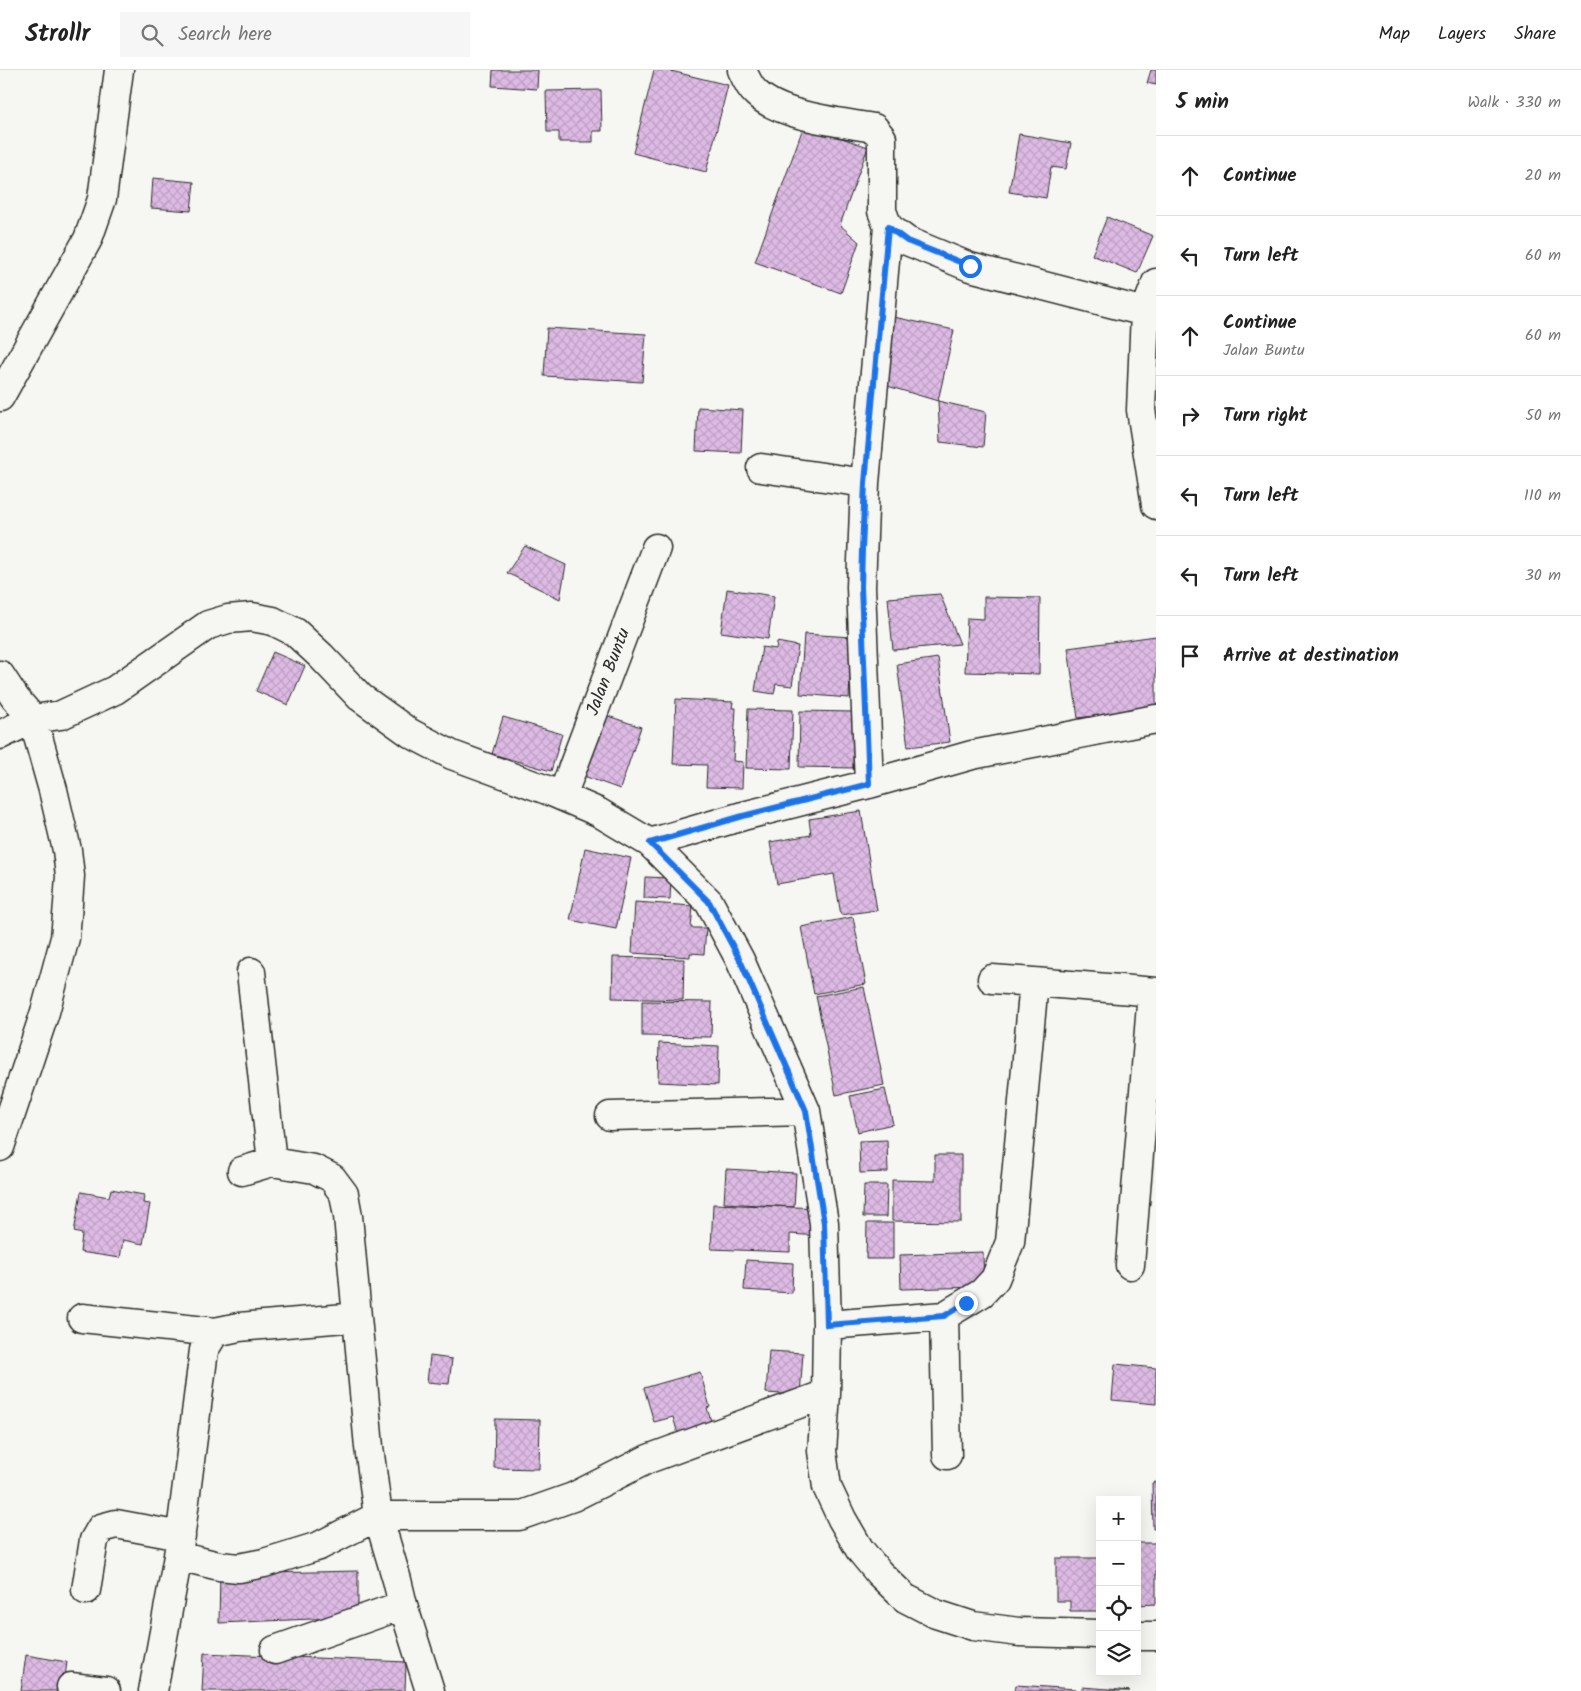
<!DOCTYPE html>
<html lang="en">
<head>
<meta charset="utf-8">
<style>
  body { margin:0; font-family:Kalam,sans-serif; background:#f6f6f6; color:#222 }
  .controls { position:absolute; right:15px; bottom:15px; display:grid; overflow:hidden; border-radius:0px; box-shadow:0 5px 20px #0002 }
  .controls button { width:45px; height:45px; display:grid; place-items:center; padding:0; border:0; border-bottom:1px solid #e0e0e0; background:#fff; color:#222; font:25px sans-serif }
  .stop { position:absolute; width:15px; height:15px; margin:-11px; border:4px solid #1a73e8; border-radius:50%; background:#fff }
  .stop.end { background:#1a73e8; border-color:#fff; box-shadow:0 1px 5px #0008 }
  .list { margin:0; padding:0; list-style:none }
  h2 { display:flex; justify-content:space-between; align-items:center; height:65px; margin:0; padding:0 20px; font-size:21px }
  h2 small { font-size:16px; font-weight:400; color:#767676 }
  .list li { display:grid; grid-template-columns:32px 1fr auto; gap:15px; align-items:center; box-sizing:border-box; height:80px; padding:0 20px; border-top:1px solid #e0e0e0 }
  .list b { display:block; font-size:19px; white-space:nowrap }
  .list p { margin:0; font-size:16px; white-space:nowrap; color:#767676 }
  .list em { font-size:16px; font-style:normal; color:#767676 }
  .icon { flex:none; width:28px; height:28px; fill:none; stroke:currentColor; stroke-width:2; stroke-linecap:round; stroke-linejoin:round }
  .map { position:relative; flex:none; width:1156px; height:1621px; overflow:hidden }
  header { display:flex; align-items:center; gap:30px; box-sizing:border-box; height:70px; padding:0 25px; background:#fff; border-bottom:1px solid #e0e0e0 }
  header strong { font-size:24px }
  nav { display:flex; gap:28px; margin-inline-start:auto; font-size:18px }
  .search { width:350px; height:45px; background:#f6f6f6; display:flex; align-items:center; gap:12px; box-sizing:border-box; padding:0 18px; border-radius:0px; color:#767676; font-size:19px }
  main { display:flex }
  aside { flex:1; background:#fff }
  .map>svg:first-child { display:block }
  .building { fill:url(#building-cross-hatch); stroke:#2b2b2b }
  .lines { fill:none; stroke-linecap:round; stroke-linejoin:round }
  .minor-casing { stroke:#2b2b2b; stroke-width:31 }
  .minor { stroke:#f6f6f2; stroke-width:28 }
  .route { stroke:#1a73e8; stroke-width:6 }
  .labels { text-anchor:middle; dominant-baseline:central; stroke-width:4; stroke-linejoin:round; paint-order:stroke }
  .street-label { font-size:18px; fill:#2b2b2b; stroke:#f6f6f2 }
</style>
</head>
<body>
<header>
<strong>Strollr</strong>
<div class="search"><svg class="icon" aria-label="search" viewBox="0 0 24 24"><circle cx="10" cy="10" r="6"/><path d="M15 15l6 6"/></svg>Search here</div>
<nav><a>Map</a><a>Layers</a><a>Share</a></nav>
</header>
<main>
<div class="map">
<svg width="1156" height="1621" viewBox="0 0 1156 1621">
  <defs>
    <pattern id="building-cross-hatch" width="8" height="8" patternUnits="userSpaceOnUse" patternTransform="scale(1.25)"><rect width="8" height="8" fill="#ddbae4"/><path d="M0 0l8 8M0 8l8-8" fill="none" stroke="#bea0c4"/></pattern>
  </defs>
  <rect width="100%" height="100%" fill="#f6f6f2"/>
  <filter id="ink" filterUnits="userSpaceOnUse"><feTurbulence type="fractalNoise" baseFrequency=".02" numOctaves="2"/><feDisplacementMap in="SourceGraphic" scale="10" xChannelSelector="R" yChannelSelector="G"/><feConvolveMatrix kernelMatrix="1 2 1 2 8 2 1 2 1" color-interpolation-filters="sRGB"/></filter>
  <g filter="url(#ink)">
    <path class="building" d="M493,0H538L537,19L492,16Z
      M654,0H667L728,15L706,102L633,83Z
      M1151,0H1156V15L1147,13Z
      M601,20L602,61H593V72H559V62H547L546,21Z
      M804,55L868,77L840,155L859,172L841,223L755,192Z
      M1019,64L1071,73L1066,99L1051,97L1046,128L1009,122Z
      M153,108L194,112L191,141L151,138Z
      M1107,147L1153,166L1137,203L1092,185Z
      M889,246L954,260L938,331L884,315Z
      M547,258L646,264L642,312L544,306Z
      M938,331L986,342L983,377L940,372Z
      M698,337L743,340L741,383L696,381Z
      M525,476L566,495L560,529L507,503Z
      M727,519L774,526L768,569L721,562Z
      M940,524L960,574L893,580L888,528Z
      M984,527L1040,528L1039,604L965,602L967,548L984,549Z
      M804,564L852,567L849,628L800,624Z
      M1156,566V638L1078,648L1068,578Z
      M777,572L798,576L792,616L776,614L774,624L755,621L762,577L776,579Z
      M273,582L305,596L288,635L256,621Z
      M938,588L950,672L908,677L897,594Z
      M676,629L733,632L732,638H736L733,691L743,692L742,718L706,717L707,695L673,694Z
      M748,639L793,640L791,699L746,698Z
      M800,641L855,642L853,698L799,697Z
      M602,644L641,657L620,719L581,705Z
      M503,647L562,664L551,701L492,684Z
      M861,741L877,840L841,845L834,804L777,814L770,772L811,765L809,749Z
      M585,778L631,788L616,859L570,850Z
      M645,807L671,808L670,829L644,828Z
      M635,832L693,836L691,858H706L704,884L690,883V887L632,883Z
      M853,847L866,914L814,924L801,857Z
      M613,887L684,889L683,930L612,928Z
      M864,917L884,1015L836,1025L816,926Z
      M642,931L712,932L711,967L642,966Z
      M659,973L719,976L718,1015L658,1012Z
      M885,1019L893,1054L858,1062L850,1026Z
      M887,1070L888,1102L860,1103L859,1071Z
      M935,1085H961V1152L892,1151V1110L935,1111Z
      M726,1099L796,1103L794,1137L724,1133Z
      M864,1115H887L886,1147H863Z
      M111,1119L144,1125L143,1133L150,1134L143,1174L123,1170L120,1188L80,1182L82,1164L74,1162L81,1122L109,1127Z
      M713,1134L821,1138L819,1166L790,1164V1182L711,1179Z
      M867,1153H893V1189H866Z
      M983,1182L984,1217L901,1219L900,1185Z
      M746,1190L793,1193L792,1223L744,1220Z
      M769,1281L803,1283L800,1325L766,1323Z
      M430,1286L452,1289L449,1314L427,1312Z
      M1115,1294L1156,1298V1334L1112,1330Z
      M700,1302L710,1337L707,1338L712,1354L678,1364L673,1347L654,1352L644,1318Z
      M495,1349L540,1350L539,1399L494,1398Z
      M1156,1412V1459H1153L1152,1413Z
      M1137,1473H1156V1534L1137,1535Z
      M1056,1488H1100V1541H1070V1531H1056Z
      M358,1501V1547L219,1553L220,1504Z
      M204,1583L406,1592L405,1621H202Z
      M26,1585L67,1592L63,1621H21Z
      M1016,1615L1076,1619V1621H1015Z
      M1082,1617L1109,1619L1130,1621H1082Z"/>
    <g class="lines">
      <g class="minor-casing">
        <path id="minor" d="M742,0C745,7 750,18 756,23C781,47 840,52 874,58L882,68V141L888,157L907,171L970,197L1145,242
          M1156,213L1145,242L1141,340L1156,435
          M0,327L88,169L102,129L119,0
          M761,398L865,413L861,517L869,714
          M865,413L888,157
          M0,605L15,628L33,649L61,645L115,620L208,555L228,549L252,547L273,551L295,562L321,586L360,627L410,663L452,685L547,720L598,742L650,773L709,832L740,890L806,1041L824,1153L827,1255L826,1324L822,1381L827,1417L842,1449L860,1480L879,1503L905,1528L936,1544L973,1556L1019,1562L1100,1564
          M0,665L33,649L53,720L67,780L70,806L68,834L65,868L45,942L0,1077
          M562,726L656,478
          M650,773L743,746L869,714L972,685L1156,649
          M251,902L272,1092
          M1034,912L1156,922
          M610,1046L806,1041
          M242,1101L272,1092L314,1099L332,1108L344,1124L348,1146L357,1247L239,1257L215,1262L204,1280L178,1486L219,1496L239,1498L264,1493L319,1476L378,1446H519L573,1427L648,1389L826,1324
          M1130,1195L1152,922
          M944,1246L947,1385
          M357,1247L369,1377L378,1446L397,1510L403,1535L430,1621
          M82,1248L215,1262
          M827,1255L944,1246L982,1223L995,1209L1010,1172L1034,912L992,909
          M86,1520L94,1470L101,1458L116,1454L181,1466
          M1137,1566H1156
          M275,1580L403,1535
          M71,1617L106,1621
          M153,1621L178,1486"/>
      </g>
      <use href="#minor" class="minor"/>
    </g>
  </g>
  <g class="lines" filter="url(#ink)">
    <path class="route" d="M966,1233L944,1246L827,1255L824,1153L806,1041L740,890L709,832L650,773L743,746L869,714L861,517L862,480L865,413L888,157L907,171L970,196"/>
  </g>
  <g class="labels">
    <g class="street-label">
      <text transform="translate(609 602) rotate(-69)">Jalan Buntu</text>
    </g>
  </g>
</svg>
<div class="controls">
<button>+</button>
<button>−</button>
<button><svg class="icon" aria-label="locate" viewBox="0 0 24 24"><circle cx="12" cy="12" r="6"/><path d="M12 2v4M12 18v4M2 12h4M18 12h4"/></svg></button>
<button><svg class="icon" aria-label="layers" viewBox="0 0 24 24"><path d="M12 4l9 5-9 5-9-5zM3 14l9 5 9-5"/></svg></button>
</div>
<div class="stop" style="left:970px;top:196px"></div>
<div class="stop end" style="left:966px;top:1233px"></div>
</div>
<aside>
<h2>5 min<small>Walk · 330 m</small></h2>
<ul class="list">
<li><svg class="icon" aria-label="ahead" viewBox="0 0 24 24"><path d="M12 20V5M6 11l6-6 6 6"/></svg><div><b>Continue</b></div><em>20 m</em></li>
<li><svg class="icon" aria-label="left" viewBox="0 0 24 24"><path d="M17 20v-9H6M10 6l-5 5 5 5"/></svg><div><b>Turn left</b></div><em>60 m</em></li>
<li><svg class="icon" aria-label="ahead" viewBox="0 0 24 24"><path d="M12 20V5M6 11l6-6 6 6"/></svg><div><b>Continue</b><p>Jalan Buntu</p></div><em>60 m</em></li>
<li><svg class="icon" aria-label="right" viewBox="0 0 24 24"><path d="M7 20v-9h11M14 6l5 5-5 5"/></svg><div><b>Turn right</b></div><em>50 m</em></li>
<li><svg class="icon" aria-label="left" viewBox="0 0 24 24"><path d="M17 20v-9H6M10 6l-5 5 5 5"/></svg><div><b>Turn left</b></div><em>110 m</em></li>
<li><svg class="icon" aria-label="left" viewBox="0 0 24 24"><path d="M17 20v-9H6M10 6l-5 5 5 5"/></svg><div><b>Turn left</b></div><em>30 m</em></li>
<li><svg class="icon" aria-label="arrive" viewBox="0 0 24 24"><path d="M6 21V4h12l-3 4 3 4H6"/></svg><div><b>Arrive at destination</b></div></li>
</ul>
</aside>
</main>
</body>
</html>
